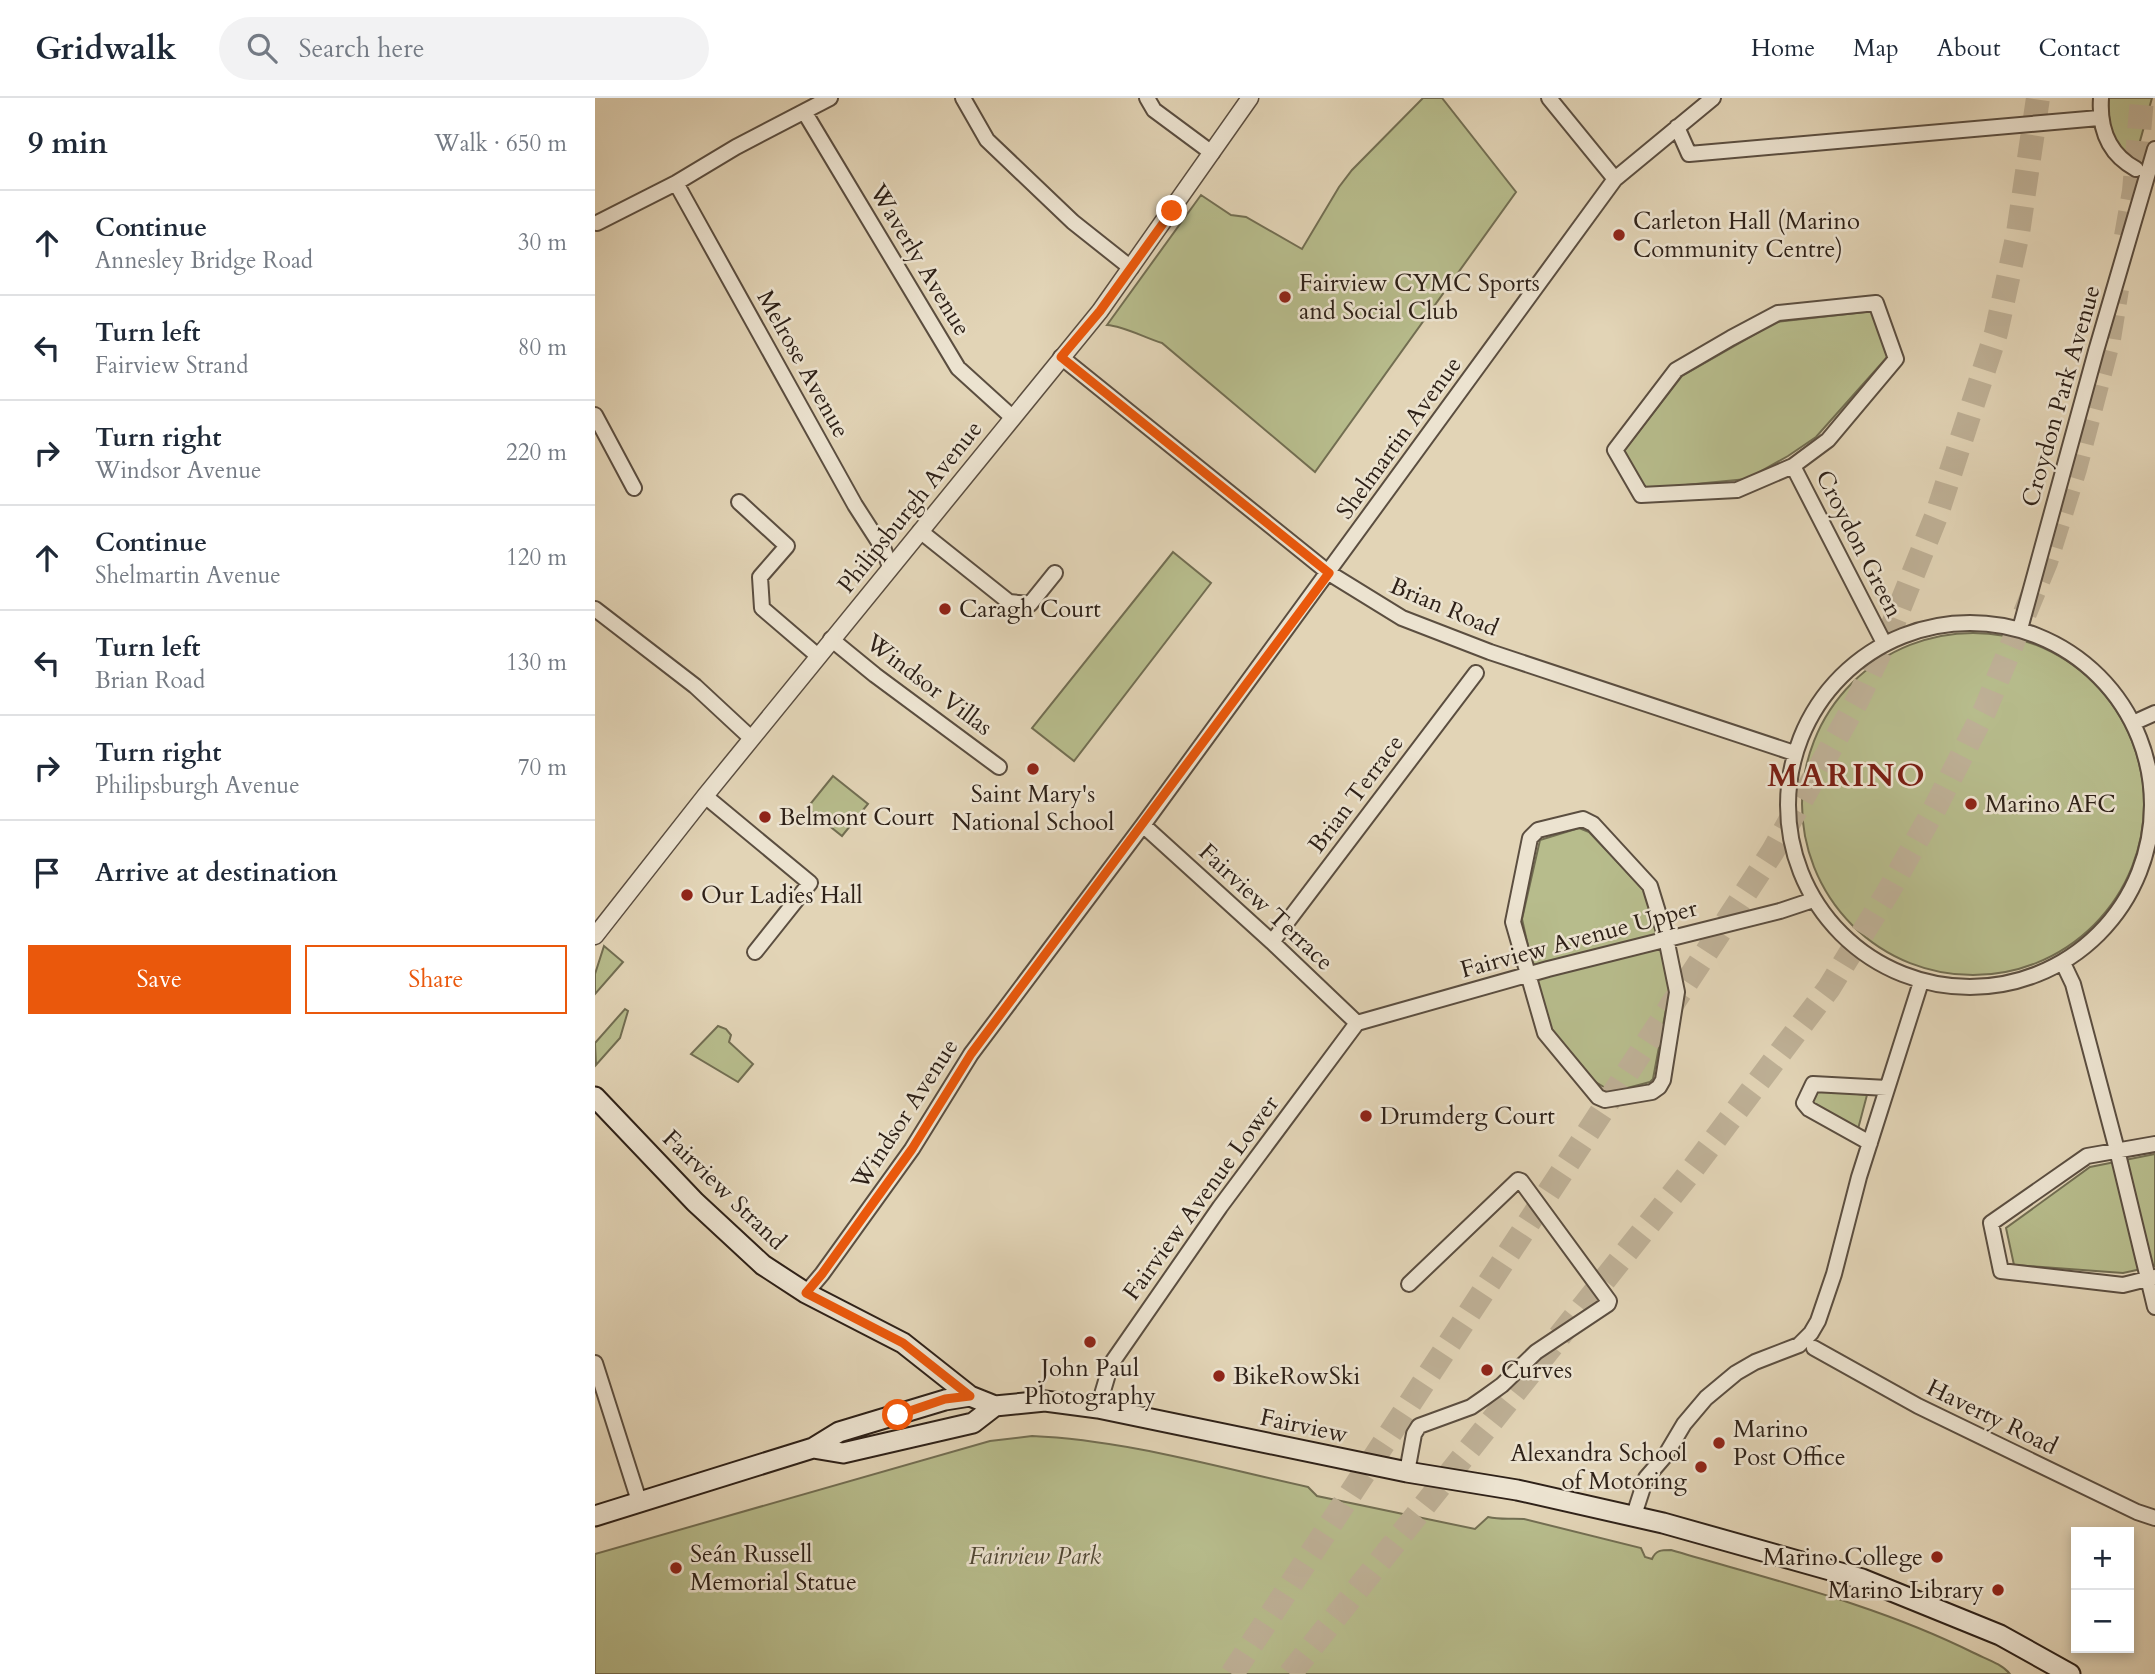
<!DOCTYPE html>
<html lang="en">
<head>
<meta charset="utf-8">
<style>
  body { margin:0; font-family:Cardo,serif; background:#f2f2f3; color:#1f2937 }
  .controls { position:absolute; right:21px; bottom:21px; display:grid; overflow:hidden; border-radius:0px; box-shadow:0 4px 10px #0003 }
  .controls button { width:63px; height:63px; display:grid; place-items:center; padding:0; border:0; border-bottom:2px solid #e0e1e3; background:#fff; color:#1f2937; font:35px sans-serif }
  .stop { position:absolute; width:21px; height:21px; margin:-16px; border:5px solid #ea580c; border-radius:50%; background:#fff }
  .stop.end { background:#ea580c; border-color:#fff; box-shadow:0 2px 7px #0008 }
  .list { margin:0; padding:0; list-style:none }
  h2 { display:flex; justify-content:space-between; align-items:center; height:91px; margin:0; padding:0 28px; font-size:30px }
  h2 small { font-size:23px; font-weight:400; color:#747a83 }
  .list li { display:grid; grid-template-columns:46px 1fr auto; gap:21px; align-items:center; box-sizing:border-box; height:105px; padding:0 28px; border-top:2px solid #e0e1e3 }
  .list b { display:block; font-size:26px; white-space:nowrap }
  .list p { margin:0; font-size:23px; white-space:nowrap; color:#747a83 }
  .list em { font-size:23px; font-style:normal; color:#747a83 }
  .actions { display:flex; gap:14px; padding:21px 28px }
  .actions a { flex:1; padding:16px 0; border:2px solid #ea580c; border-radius:0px; text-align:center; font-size:24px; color:#ea580c }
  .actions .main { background:#ea580c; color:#fff }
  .icon { flex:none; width:38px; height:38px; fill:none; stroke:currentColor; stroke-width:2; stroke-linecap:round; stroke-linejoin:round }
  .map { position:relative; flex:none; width:1560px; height:1576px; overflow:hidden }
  header { display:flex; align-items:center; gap:42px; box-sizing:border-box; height:98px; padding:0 35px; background:#fff; border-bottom:2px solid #e0e1e3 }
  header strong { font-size:33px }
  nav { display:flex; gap:38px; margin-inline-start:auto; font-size:24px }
  .search { width:490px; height:63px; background:#f2f2f3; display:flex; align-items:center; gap:18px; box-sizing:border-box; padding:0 24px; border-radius:38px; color:#747a83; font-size:26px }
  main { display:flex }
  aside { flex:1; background:#fff }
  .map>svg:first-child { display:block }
  .green { fill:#b7bc8c; stroke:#726e52; stroke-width:2 }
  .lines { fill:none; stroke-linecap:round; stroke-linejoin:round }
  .motorway-tunnel { stroke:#beb096; stroke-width:24; stroke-dasharray:24 12; stroke-linecap:butt }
  .minor-casing { stroke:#5b4e40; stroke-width:18 }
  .tertiary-casing { stroke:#5b4e40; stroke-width:19 }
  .secondary-casing { stroke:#2e2118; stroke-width:23 }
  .minor { stroke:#ece3d0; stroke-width:14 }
  .tertiary { stroke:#ece3d0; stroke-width:16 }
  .secondary { stroke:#ece3d0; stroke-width:19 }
  .route { stroke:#ea580c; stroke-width:9 }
  .poi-dot { fill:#8f2418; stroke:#ece3d0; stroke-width:2.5 }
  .labels { text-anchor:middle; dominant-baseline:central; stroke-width:5; stroke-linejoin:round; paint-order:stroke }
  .poi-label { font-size:24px; fill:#2e2118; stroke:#ece3d0; text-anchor:start }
  .street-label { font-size:24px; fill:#2e2118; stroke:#ece3d0 }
  .park-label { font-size:24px; font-style:italic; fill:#504835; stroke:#ece3d0 }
  .district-label { font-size:32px; font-weight:bold; letter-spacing:2px; fill:#7a1f14; stroke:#ece3d0 }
</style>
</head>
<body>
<header>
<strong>Gridwalk</strong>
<div class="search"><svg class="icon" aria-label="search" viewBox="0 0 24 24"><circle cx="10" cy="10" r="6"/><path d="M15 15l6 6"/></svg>Search here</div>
<nav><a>Home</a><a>Map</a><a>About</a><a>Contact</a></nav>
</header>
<main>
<aside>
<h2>9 min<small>Walk · 650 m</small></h2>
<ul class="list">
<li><svg class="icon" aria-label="ahead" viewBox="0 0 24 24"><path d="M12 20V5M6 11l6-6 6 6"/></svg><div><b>Continue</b><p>Annesley Bridge Road</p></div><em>30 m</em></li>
<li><svg class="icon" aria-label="left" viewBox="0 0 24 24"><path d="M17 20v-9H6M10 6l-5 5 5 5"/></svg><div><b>Turn left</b><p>Fairview Strand</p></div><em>80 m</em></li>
<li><svg class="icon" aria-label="right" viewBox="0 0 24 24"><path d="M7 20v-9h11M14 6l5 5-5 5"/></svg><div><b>Turn right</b><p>Windsor Avenue</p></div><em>220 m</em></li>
<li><svg class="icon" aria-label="ahead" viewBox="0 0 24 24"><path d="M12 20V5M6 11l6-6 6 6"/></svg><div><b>Continue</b><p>Shelmartin Avenue</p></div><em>120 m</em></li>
<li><svg class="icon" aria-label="left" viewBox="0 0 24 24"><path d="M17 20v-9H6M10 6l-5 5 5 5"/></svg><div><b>Turn left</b><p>Brian Road</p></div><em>130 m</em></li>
<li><svg class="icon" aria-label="right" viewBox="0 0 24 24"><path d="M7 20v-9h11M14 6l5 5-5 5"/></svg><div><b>Turn right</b><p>Philipsburgh Avenue</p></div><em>70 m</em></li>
<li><svg class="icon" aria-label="arrive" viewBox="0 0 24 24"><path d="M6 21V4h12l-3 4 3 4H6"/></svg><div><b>Arrive at destination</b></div></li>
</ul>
<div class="actions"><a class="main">Save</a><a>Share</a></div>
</aside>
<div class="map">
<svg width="1560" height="1576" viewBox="0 0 1560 1576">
  <rect width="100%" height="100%" fill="#e2d4b6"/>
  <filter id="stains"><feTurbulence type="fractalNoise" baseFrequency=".00286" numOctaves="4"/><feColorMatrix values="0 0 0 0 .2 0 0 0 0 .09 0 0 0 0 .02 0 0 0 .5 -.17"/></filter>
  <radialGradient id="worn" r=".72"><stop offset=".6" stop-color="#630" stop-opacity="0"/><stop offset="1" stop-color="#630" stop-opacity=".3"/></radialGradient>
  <path class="green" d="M828,0H847L921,94L720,374L567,245C550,240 529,228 512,227L606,97L636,117L651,119L707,151L744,89L757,72Z
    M1514,0H1557L1540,61C1517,50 1512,23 1514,0Z
    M1279,213L1294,257L1221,339L1193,358L1152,381L1049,391L1028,354L1087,278L1150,242L1181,224Z
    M578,454L616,485L479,663L437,630Z
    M1207 706a171 171 0 1 1 342 0a171 171 0 1 1-342 0Z
    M238,678L273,706L247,738L212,710Z
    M984,730L994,734L1050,793L1076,885L1058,981L1055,984L1017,994L999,983L956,932L935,857L927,821L945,742Z
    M9,848L28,864L0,896V876Z
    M30,911L33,913L25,940L1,967L0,945Z
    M123,928L131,931L136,937L134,944L158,966L143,984L96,956Z
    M1223,992L1272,997L1263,1031L1217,1005L1220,993Z
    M1560,1056V1168L1528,1175L1419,1167L1411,1130L1495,1069Z
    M437,1338C530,1342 622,1369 713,1389L722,1398L880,1431L893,1419C906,1422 916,1420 929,1421L1046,1450L1050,1459L1057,1461C1061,1452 1066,1452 1076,1452C1178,1482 1283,1507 1379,1555C1391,1561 1407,1566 1415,1576H0V1456L395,1343Z"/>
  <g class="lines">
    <path class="motorway-tunnel" d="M1531,138L1539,93L1547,0
      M637,1576L1178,753L1262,603L1296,531L1342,416L1401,235L1423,135L1443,0
      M695,1576L1093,1077L1234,890L1293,794L1340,710L1390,612L1451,464L1480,371L1514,241L1522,191"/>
    <g class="minor-casing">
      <path id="minor" d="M368,0L392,42L478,124L536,170
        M552,0L559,12L617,55
        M954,0L1020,81
        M1506,0C1504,30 1513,56 1541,71
        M210,15L363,270L417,319
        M1082,29L1094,56L1504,20
        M81,85L260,407L289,452L295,469
        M2,125L81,85L141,49L235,0
        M1281,205L1301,261L1233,342L1198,368L1142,392L1046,397L1020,352L1081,272L1136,240L1183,215Z
        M466,259L734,475L807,520L895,554L1199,655
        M0,317L39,390
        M1198,368L1289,545
        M144,404L192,448L165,479L167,510L223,558
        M325,433L414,504L435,506L460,475
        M0,511L100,588L156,640
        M1193 707a182 182 0 1 1 364 0a182 182 0 1 1-364 0Z
        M1425,531L1501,253L1560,51
        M236,541L280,577L404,669
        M1538,625L1560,615
        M110,698L215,785L160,854
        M988,721L998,726L1055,788L1071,840L1082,894L1068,982L1064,989L1057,994L1010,1002L1003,999L950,935L918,824L935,740L943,732Z
        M548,727L677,844L762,925
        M677,844L881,575
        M1468,865L1478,886L1522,1052L1560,1209
        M762,925L953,871L1185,813L1218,802
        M1275,1045L1214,1011L1209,1005L1218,986L1292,990
        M1560,1046L1492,1058L1396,1125L1406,1173L1528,1187L1560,1179
        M211,1195L227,1176L317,1051L376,956L548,727L1020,81L1118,0
        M1219,1250L1323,1308L1542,1414L1560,1420
        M0,1265L45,1406
        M503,1310L516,1266L625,1109L762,925
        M812,1374L819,1336L824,1328L876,1309L889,1300L907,1287L941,1254L1013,1206L1014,1203L926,1083L923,1082L814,1186
        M1039,1417L1051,1380L1070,1358L1089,1326L1111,1300L1141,1275L1160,1264L1204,1247L1216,1235L1223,1223L1239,1176L1264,1079L1326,884"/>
    </g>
    <g class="tertiary-casing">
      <path id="tertiary" d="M0,838L110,698L505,213L655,0"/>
    </g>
    <g class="secondary-casing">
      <path id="secondary" d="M0,999L100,1104L168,1167L211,1195L308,1245L375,1298
        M218,1350L248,1355L378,1325L400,1308
        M0,1418L218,1350L244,1334L350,1302L375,1298L400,1308L450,1303L503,1310L812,1374L922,1392L1068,1425L1267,1481L1405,1537L1475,1576"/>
    </g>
    <use href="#minor" class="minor"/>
    <use href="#tertiary" class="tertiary"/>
    <use href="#secondary" class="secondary"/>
  </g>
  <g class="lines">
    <path class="route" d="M303,1317L350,1301L375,1298L308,1245L211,1195L227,1176L317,1051L376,956L734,475L466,259L505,213L577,113"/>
  </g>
  <g class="poi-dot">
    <circle cx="1024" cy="137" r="7"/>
    <circle cx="690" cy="199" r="7"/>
    <circle cx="350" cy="511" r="7"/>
    <circle cx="438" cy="671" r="7"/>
    <circle cx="1376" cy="706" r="7"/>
    <circle cx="170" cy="719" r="7"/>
    <circle cx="92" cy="797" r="7"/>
    <circle cx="771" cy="1018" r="7"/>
    <circle cx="495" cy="1244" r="7"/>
    <circle cx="892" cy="1272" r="7"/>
    <circle cx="624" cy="1278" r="7"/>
    <circle cx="1124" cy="1345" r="7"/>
    <circle cx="1106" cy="1369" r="7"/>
    <circle cx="1342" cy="1459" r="7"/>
    <circle cx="81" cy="1470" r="7"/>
    <circle cx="1403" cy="1492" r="7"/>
  </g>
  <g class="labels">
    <g class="poi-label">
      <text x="1038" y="123">Carleton Hall (Marino<tspan x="1038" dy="28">Community Centre)</tspan></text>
      <text x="704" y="185">Fairview CYMC Sports<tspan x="704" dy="28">and Social Club</tspan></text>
      <text x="364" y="511">Caragh Court</text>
      <text x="438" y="696" text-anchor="middle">Saint Mary's<tspan x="438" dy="28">National School</tspan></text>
      <text x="1390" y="706">Marino AFC</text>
      <text x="184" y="719">Belmont Court</text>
      <text x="106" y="797">Our Ladies Hall</text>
      <text x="785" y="1018">Drumderg Court</text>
      <text x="495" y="1270" text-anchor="middle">John Paul<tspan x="495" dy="28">Photography</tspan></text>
      <text x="906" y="1272">Curves</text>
      <text x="638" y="1278">BikeRowSki</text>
      <text x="1138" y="1331">Marino<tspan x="1138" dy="28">Post Office</tspan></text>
      <text x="1092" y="1355" text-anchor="end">Alexandra School<tspan x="1092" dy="28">of Motoring</tspan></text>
      <text x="95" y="1456">Seán Russell<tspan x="95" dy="28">Memorial Statue</tspan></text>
      <text x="1328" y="1459" text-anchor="end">Marino College</text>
      <text x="1389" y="1492" text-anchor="end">Marino Library</text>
    </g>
    <g class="street-label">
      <text transform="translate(325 162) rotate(59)">Waverly Avenue</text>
      <text transform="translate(208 266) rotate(61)">Melrose Avenue</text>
      <text transform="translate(1466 298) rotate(-74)">Croydon Park Avenue</text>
      <text transform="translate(804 340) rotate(-54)">Shelmartin Avenue</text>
      <text transform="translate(315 409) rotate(-51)">Philipsburgh Avenue</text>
      <text transform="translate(1264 446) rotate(63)">Croydon Green</text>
      <text transform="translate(849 509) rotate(23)">Brian Road</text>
      <text transform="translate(334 587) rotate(37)">Windsor Villas</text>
      <text transform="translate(761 696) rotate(-53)">Brian Terrace</text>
      <text transform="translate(671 809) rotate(43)">Fairview Terrace</text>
      <text transform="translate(984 841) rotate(-15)">Fairview Avenue Upper</text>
      <text transform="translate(310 1016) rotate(-57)">Windsor Avenue</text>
      <text transform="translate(129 1092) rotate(44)">Fairview Strand</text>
      <text transform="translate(606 1100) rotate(-54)">Fairview Avenue Lower</text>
      <text transform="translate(1397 1319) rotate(26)">Haverty Road</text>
      <text transform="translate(709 1328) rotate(12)">Fairview</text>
    </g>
    <g class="park-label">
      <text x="440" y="1458">Fairview Park</text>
    </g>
    <g class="district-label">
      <text x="1252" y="678">MARINO</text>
    </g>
  </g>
  <rect width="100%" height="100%" filter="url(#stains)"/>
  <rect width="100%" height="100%" fill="url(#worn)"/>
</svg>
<div class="controls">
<button>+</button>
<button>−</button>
</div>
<div class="stop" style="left:303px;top:1317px"></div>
<div class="stop end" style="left:577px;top:113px"></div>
</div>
</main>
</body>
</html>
